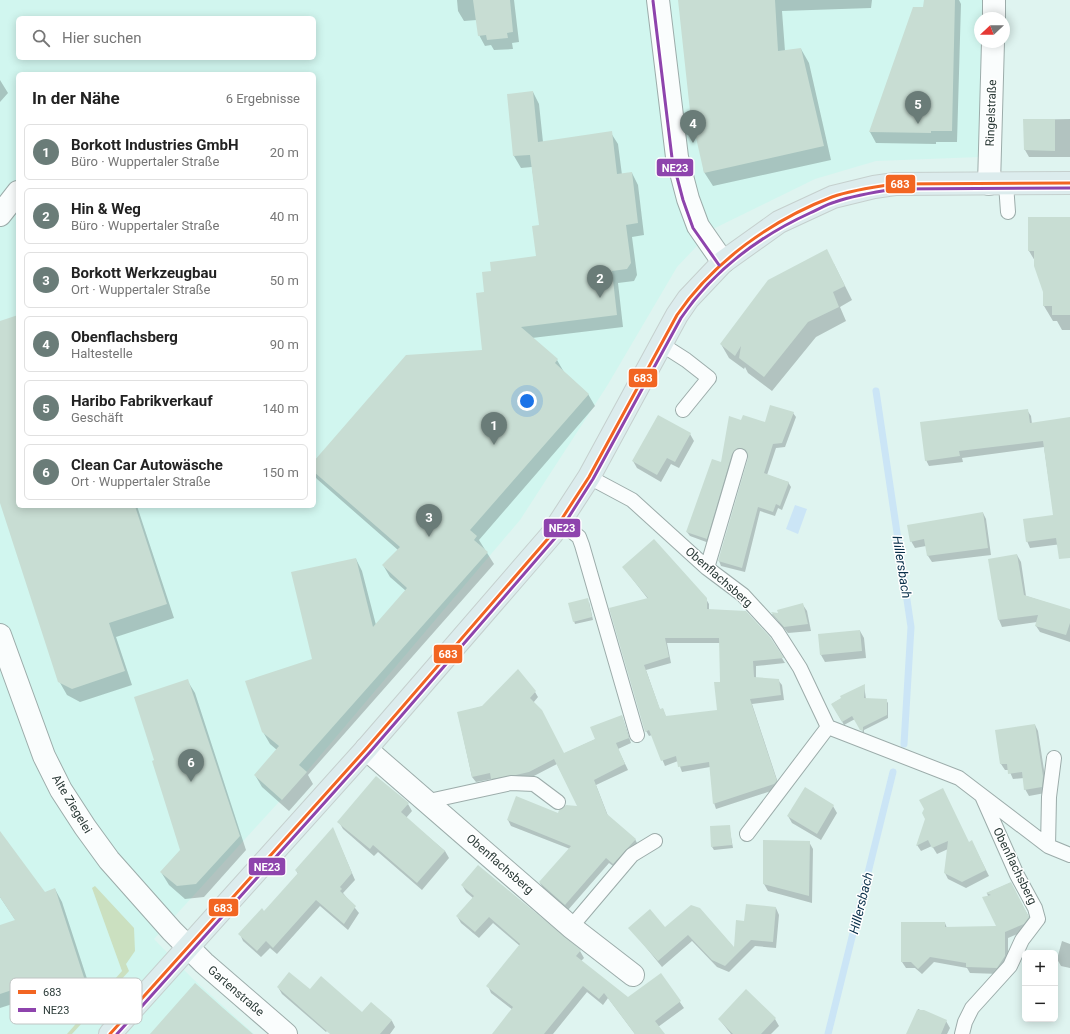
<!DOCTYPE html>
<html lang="de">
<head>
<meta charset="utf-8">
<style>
  body { margin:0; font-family:Roboto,sans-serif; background:#f2f2f2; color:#222 }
  .controls { position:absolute; right:12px; bottom:12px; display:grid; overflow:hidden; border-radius:6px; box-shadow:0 2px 10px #0003 }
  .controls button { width:36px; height:36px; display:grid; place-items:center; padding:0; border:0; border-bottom:1px solid #e0e0e0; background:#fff; color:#222; font:20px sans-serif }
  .compass { position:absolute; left:974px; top:12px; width:36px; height:36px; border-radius:50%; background:#fff; box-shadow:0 2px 10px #0003; rotate:248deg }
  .you { position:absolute; left:527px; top:401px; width:14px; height:14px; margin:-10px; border:3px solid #fff; border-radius:50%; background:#1a73e8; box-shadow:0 0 0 6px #1a73e833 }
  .badge { display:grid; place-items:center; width:26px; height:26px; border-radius:50%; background:#6a7c78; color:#fff; font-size:13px; font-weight:700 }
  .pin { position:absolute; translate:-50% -33px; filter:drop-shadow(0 1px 2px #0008) }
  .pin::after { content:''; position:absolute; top:21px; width:14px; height:12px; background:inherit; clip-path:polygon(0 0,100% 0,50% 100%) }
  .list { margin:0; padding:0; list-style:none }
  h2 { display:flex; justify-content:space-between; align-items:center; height:52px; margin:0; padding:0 16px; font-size:17px }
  h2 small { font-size:13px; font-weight:400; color:#767676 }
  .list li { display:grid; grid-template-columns:26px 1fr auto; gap:12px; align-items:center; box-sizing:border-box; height:56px; margin:0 8px 8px; padding:0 8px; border:1px solid #e0e0e0; border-radius:6px }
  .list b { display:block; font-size:15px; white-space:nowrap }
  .list p { margin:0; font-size:13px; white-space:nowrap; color:#767676 }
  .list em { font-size:13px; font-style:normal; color:#767676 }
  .icon { flex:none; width:22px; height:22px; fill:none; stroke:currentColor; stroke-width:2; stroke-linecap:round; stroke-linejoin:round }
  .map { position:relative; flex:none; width:1070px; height:1034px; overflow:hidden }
  .search { position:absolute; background:#fff; box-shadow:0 2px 10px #0003; left:16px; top:16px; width:300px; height:44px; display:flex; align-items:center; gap:10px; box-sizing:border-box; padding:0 14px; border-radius:6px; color:#767676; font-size:15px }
  .panel { position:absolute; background:#fff; box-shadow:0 2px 10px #0003; left:16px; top:72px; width:300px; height:436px; border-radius:6px }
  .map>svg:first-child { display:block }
  .built { fill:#d1f6ef; fill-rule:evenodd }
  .green { fill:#cbe0c0 }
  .water { fill:#cbe5f6 }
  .shadow { fill:#0003; fill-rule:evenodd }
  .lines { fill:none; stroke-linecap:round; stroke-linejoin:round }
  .stream { stroke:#cbe5f6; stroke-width:7 }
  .building { fill:#c8ddd3; fill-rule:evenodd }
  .lane-casing { stroke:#9cacaa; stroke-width:16 }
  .street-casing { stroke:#9cacaa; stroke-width:24 }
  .primary-casing { stroke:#c5d0ce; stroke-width:24 }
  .lane { stroke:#fafdfd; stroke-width:14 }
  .street { stroke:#fafdfd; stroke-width:22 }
  .primary { stroke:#dceced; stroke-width:22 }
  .bus-1-casing { stroke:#fff; stroke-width:6 }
  .bus-2-casing { stroke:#fff; stroke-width:6 }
  .bus-1 { stroke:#f26522; stroke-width:3 }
  .bus-2 { stroke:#8e44ad; stroke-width:3 }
  .labels { text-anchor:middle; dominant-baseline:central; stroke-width:3; stroke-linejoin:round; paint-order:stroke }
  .street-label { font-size:12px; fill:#2b3b38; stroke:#fff }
  .water-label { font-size:13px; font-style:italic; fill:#082f4a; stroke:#fff }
  .key { fill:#fff; stroke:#bfc4c3; stroke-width:1 }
  .key-label { font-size:11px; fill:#2b3b38 }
  .line-badge { stroke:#fff; stroke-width:1.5 }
  .badge-label { font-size:11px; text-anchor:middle; font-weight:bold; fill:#fff }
</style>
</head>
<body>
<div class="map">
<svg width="1070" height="1034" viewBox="0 0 1070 1034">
  <rect width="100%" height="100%" fill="#dff4f0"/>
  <path class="built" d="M0,0H984V18H980V42H983L980,157L876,161L815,179L713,229L677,267L607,386L520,520L308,770L154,939L192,978L254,1034H0ZM18,18H314V58H18ZM18,74H314V506H18Z"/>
  <path class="green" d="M95,886L134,928L135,951L126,964L129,971L72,1034H67L122,971L92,888Z"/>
  <path class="water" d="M795,505L807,509L798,534L786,529Z"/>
  <path class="shadow" d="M457,0H514L519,42L512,43L513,49L494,50L491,45L485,46L479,35L477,20L464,21L458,11Z
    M679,0H872L871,8L782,11L785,51L801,49L809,63L831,160L713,186L704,172Z
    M925,0H959L961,4L957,142H936V144L876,143L870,132L914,8H924Z
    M0,80L8,93L0,102Z
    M533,92L539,104L543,142L611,133L618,144L622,175L632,173L638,185L644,235L632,237L637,275L634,281L618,283L623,327L532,338L557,360L564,372L588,394L595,406L479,540L494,564L308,775L313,784L289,811L262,787L255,775L277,750L270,744L263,732L313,660L356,559L362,571L376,625L406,591L390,577L383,565L398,550L317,479L314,475V463L483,351L485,293L492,272L537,257L540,226L532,167L521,168L514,156L508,95Z
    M1070,119V157H1029L1025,150L1024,120Z
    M1070,218V330H1062L1057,321H1053L1044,306V292L1035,261L1029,251Z
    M834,264L852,300L840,307L846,321L816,337L772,391L748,373L745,367L744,369L729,358L721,344Z
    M18,316V506H137L174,618L116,637L132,685L80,702L67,695L59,681L0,500V322Z
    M1027,410L1031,416L1032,424L1070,419V543L1030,548L1027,541L1054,516L1044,447L962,458L963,462L929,466L926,460Z
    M793,413L796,417L785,447L776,448L767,475L788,482L791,487L782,510L778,508L775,516L760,511L745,572L721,566L719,561L749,458L748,454L741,452L709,543L690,536L687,532L742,421L765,423Z
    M690,434L694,441L679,468L671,464L661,482L637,468L633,461Z
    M983,513L986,519L991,555L932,562L928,556L926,546L915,548L911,541Z
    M1017,555L1021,562L1026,596L1070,610V642L1040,632L1036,626L1037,622L1002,627L999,620Z
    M627,572L706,599L709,604V610L769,638L785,663L756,666V678L778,680L782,685L784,700L752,704L779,786L777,789L716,809L714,803L710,767L682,772L678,761L665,766L652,735L649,736L646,731L610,609L648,599ZM667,643H720L721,683L718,711L666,717L663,709L660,710L646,670L671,663Z
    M589,602L593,620L575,624L574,621Z
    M803,605L807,611L811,631L788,633L772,614H779Z
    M860,631L864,638L866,658L825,662L821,655Z
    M187,680L195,693L246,850L204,897L185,899L169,885L161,872L181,850L156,760Z
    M864,685L866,699L886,700L888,703V718L864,730V734L855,719L844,725L832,704Z
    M535,692L538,697L533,703L563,754L596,739L622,716L631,743L618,749L628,770L596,785L608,816L635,839L638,845L617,869L609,863L568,910L543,888L540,883L570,849L511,826L508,820L559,814L579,808L557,764L532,777L519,780L495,784L492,779L476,782L472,777L458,713Z
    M1035,725L1038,731L1046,783L1045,793L1029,796L1025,789L1024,778L1013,779L1009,770H1005L1001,764L996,731Z
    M408,804L412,811L406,818L445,851L449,858L422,890L378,852L374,856L343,829L339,822Z
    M833,806L837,813L821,840L792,823L788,816Z
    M926,819L969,843L975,848L989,876L966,888L948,879L945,873L948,849L937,854L932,846L921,851L917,845Z
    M729,826L733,848L714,850L712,847Z
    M333,829L355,880L343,893L359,913L348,930L320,906L277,954L270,948L261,957L243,941L240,934L265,912L298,874L296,870Z
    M0,833L44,893L55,889L62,902L92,994L59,1005V1007L93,996L97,1009L65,1019L58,1006L53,991L0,1008V926L16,921L0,897Z
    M809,842L813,849L812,903L768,891L764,884Z
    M1010,883L1030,919L1027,930L1008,938V963L1000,974L970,973L967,968L934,962L922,974L915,968H906L902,962L945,923L947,928L998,927L987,893Z
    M462,885L580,951L584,958L581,961L628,998L661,975L684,1008L658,1027L664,1034H635L608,998L603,1005L587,992L553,1034H493L513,1010L491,993L488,986L520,946L493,923L479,938L461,923L457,916L473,898L466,892Z
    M699,908L735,949L745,922L776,908L779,915L776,948L755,946L729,972L717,967L692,941L662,967L630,928H665Z
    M1062,941L1070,944V968L1061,966L1057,959Z
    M278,987L310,990L362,1013L371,1003L392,1021L395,1027L390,1034H339L331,1026L326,1032L282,994Z
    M918,1009L946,1021L950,1028L947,1034H908Z
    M719,1019H775L779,1026L771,1034H731Z"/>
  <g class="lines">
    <path class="stream" d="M876,391L911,627L904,744
      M828,1034L893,772"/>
  </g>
  <path class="building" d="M473,0H510L513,32L507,33L508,38L487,40L486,35L478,36Z
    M678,0H775L778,51L801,48L824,146L704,173L690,111Z
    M924,0H955L952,131H931V133L869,132L913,7H923Z
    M533,91L538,142L612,131L617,174L632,172L638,223L626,225L631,263L627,269L612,271L617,315L521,327L558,359L555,363L589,394L470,530L477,536L474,540L488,552L299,765L307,772L282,800L254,775L279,746L262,732L245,681L312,659L291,572L356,558L373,627L407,588L382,565L400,547L314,472V461L406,355L482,350L476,293L484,292L482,272L491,271L490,262L536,256L532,226L539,225L530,155L513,156L507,94Z
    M1023,119H1055V151L1024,150Z
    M1028,217H1070V315H1052V306H1043V292L1034,266V251H1028Z
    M827,249L845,286L833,292L839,307L808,322L764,377L739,358L741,346L735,356L720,344L768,280Z
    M18,315V506H135L167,604L109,623L125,671L72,689L58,682L0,503V321Z
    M770,405L794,412L782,443L773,444L764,473L789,482L780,506L776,504L773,512L758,507L742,568L718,561L748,458L746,450L738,448L732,454L707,539L686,532L712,459L721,462L729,416L741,420L743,415L765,422Z
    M1028,409L1030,423L1070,417V558L1059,559L1056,538L1026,542L1023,519L1053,515L1043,441L959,451L960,456L925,461L920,422Z
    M658,415L691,433L675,462L667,458L657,475L632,461Z
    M983,512L988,548L927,556L924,539L910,542L907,525Z
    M654,539L707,598V609L746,611L770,637L784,658L753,661L754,677L779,679L781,695L750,699L777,781L774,784L713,804L709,762L678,767L676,756L661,761L649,730L645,732L609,608L648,598L622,567ZM665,638H719L720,682H714L717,710L666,716L663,708L660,709L644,665L669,657Z
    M1017,554L1024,595L1070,609V623L1066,635L1035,626L1038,615L998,620L988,559Z
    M588,598L592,617L573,622L568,603Z
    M803,603L808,624L784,627L771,612L778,613L777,610Z
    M860,630L862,651L820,655L818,634Z
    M518,669L536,691L530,698L542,710L564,753L595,739L590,727L622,715L629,738L616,743L625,764L594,780L607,814L636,839L613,864L606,858L565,905L539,882L571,846L507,820L516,796L558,813L559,810L566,805L577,806L554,759L529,772L516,775L491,779L490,773L472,777L457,712L482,706Z
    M188,679L240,836L196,884L177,886L160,872L180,850L152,761L154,760L134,697Z
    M865,684L864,698L887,699V715L863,727V731L860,730L852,716L842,722L831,704L841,698L840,696Z
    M1035,724L1043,776L1042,787L1024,790L1022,772L1008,774L1007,764H1000L995,730Z
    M376,776L409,803L401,812L445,851L417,883L373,845L370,849L337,822Z
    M805,787L834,805L817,834L787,816Z
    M943,788L969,842L972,840L986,870L962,882L944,873L948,841L932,848L928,840L916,846L925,819L922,813L924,809L919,800Z
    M730,825L732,845L711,847L710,826Z
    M333,827L352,873L340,887L342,889L340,891L356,906L344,924L316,900L273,948L266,941L257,951L238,934L262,908L264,911L298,873L295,870Z
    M0,831L45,892L55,888L90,996L57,1007L48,978L0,994V925L15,920L0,897Z
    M763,840L810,841L809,896L763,884Z
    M478,865L581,950L576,956L628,997L661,973L681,1001L655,1021L665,1034H635L604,993L599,999L583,986L544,1034H492L513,1007L486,986L520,944L489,917L475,932L456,916L474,896L461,885Z
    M1011,882L1029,917L1024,924L1005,932V956L997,968L966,967V963L930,957L918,969L911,962H901V922H945V927L996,926L982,897L991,895L986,893Z
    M746,904L776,907L773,942L751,940L725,966L712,960L688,935L658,961L628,928L650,909L665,927L691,905L700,908L734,947L736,920L744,921Z
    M289,972L310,989L321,976L362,1012L371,1002L392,1020L380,1034H330L277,987Z
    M195,983L223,1008L253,1034H150Z
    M746,989L776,1018L761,1034H733L718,1019Z
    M917,1010H924L947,1020L941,1034H906Z"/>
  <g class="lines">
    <g class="lane-casing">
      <path id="lane" d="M1006,184L1008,212
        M661,344L686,360L709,378L683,410
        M589,477L632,500L707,568L743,595L777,632L800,668L828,727L959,778L1048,846L1070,855
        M560,522L579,537L582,545L637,735
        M707,568L740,456
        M429,801L511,783L534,784L558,802
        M747,834L828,727
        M1048,846L1049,797L1054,758
        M571,927L632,855L655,841
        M962,1034L965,1022L972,1008L1010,966L1022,940L1038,919L1035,908L1017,875L982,796"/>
    </g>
    <g class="street-casing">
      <path id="street" d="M658,0L677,157L688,199L698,226L723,262
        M994,18V0
        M989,184L993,42
        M0,215L18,192
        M0,635L44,756L61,790L85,827L109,860L172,931L204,963L286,1034
        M366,749L571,927L633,975"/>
    </g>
    <g class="primary-casing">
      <path id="primary" d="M110,1034L366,749L552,534L589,477L677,315L688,299L723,262L779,222L833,197L874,187L895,184L1070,183"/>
    </g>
    <use href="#lane" class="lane"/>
    <use href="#street" class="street"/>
    <use href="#primary" class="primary"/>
    <g class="bus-1-casing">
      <path id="bus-1" d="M110,1034L366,749L552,534L589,477L677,315C714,261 772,220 832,197C852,190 874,187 895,184L1070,183"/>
    </g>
    <g class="bus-2-casing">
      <path id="bus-2" d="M653,1L672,158L683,200L693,228L719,265
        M117,1034L370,752L556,537L593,479L681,318C713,271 760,236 810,213C819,209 827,204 835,202C855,195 875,192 895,189L1070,188"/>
    </g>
    <use href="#bus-1" class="bus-1"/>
    <use href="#bus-2" class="bus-2"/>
  </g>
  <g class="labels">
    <g class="street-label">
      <text transform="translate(991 113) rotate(-88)">Ringelstraße</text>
      <text transform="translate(719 577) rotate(41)">Obenflachsberg</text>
      <text transform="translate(72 804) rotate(59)">Alte Ziegelei</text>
      <text transform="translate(500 864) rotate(41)">Obenflachsberg</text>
      <text transform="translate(1015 866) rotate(64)">Obenflachsberg</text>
      <text transform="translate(236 991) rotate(41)">Gartenstraße</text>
    </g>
    <g class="water-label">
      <text transform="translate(902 567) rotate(81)">Hillersbach</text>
      <text transform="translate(861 903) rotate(-76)">Hillersbach</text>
    </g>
  </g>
  <rect x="10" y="978" width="132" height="46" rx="6" class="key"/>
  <rect x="18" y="990" width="18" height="4" fill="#f26522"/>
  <rect x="18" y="1008" width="18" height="4" fill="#8e44ad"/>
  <g class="key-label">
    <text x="43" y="996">683</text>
    <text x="43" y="1014">NE23</text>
  </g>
  <g class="line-badge">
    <rect x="656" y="158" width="38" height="19" rx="4" fill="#8e44ad"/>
    <rect x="885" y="174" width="31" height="20" rx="4" fill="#f26522"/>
    <rect x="628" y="368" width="30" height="20" rx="4" fill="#f26522"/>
    <rect x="543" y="518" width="38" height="20" rx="4" fill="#8e44ad"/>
    <rect x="433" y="644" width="30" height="20" rx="4" fill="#f26522"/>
    <rect x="248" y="857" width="38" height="19" rx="4" fill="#8e44ad"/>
    <rect x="208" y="898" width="31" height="19" rx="4" fill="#f26522"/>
  </g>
  <g class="badge-label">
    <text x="675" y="172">NE23</text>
    <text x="900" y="188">683</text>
    <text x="643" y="382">683</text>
    <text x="562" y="532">NE23</text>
    <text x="448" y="658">683</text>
    <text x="267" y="871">NE23</text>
    <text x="223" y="912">683</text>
  </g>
</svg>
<div class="controls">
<button>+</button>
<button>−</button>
</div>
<svg class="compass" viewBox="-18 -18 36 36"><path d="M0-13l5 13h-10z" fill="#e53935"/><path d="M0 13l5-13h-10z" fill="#767676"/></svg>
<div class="you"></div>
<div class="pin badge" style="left:494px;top:445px">1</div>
<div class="pin badge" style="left:600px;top:298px">2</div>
<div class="pin badge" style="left:429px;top:537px">3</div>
<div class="pin badge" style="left:693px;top:143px">4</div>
<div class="pin badge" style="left:918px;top:124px">5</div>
<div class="pin badge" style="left:191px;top:782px">6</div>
<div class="search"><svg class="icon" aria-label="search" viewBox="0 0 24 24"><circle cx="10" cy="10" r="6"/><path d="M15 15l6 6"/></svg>Hier suchen</div>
<section class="panel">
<h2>In der Nähe<small>6 Ergebnisse</small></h2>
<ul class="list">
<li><span class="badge">1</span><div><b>Borkott Industries GmbH</b><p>Büro · Wuppertaler Straße</p></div><em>20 m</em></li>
<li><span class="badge">2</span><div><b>Hin &amp; Weg</b><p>Büro · Wuppertaler Straße</p></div><em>40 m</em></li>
<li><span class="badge">3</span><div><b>Borkott Werkzeugbau</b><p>Ort · Wuppertaler Straße</p></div><em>50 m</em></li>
<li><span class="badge">4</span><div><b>Obenflachsberg</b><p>Haltestelle</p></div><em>90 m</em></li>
<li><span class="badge">5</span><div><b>Haribo Fabrikverkauf</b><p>Geschäft</p></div><em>140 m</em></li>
<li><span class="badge">6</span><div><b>Clean Car Autowäsche</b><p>Ort · Wuppertaler Straße</p></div><em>150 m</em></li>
</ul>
</section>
</div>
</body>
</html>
